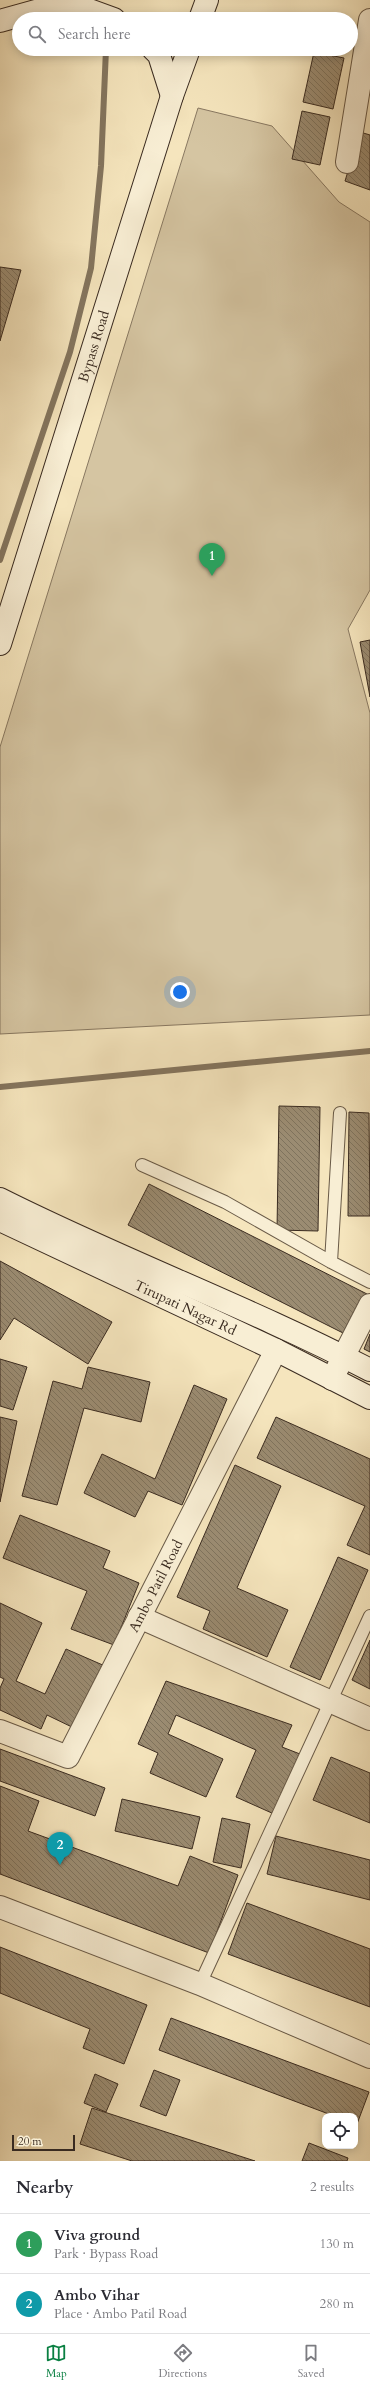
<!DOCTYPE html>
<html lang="en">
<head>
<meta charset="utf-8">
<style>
  body { margin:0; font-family:Cardo,serif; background:#f2f2f3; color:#2b2b33 }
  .controls { position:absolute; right:12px; bottom:12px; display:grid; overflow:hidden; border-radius:8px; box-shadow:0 2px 10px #0003 }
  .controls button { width:36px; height:36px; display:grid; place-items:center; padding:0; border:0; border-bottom:1px solid #e1e1e2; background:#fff; color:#2b2b33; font:20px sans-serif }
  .scale { position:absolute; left:12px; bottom:10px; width:63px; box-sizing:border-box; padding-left:4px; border:2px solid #3a2b20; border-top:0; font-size:11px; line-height:14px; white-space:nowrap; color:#3a2b20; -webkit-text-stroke:3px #f8eed4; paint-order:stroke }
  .you { position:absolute; left:180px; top:992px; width:14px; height:14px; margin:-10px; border:3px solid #fff; border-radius:50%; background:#1a73e8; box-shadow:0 0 0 6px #1a73e833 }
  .badge { display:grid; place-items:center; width:26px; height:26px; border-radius:50%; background:#0b8043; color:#fff; font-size:13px; font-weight:700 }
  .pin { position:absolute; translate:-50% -33px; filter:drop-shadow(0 1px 2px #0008) }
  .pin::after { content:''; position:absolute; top:21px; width:14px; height:12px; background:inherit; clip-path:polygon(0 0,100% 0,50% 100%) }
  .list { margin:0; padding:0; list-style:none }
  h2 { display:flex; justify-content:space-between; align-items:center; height:52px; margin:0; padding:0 16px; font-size:17px }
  h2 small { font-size:13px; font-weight:400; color:#7c7c81 }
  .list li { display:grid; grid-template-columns:26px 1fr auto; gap:12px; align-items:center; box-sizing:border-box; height:60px; padding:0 16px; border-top:1px solid #e1e1e2 }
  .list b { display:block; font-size:15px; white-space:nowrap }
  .list p { margin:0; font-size:13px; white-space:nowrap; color:#7c7c81 }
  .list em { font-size:13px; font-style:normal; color:#7c7c81 }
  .icon { flex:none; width:22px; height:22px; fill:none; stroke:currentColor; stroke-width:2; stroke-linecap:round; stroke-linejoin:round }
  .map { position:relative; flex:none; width:370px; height:2161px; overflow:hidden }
  .search { position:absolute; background:#fff; box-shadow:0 2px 10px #0003; left:12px; right:12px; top:12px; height:44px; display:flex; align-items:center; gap:10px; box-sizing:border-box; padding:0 14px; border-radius:22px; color:#7c7c81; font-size:15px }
  .sheet { height:172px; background:#fff }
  nav { display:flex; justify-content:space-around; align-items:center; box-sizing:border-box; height:56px; border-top:1px solid #e1e1e2; background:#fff; font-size:11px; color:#7c7c81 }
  nav a { display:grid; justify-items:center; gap:2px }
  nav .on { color:#0b8043 }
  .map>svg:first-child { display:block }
  .green { fill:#d5c5a2; stroke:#887861 }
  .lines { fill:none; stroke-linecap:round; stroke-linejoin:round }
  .stream { stroke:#84755e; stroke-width:6 }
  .building { fill:url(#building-back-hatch); stroke:#3a2b20 }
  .lane-casing { stroke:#695a47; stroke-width:14 }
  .street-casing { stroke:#695a47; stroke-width:24 }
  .secondary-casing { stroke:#3a2b20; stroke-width:24 }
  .lane { stroke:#f8eed4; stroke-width:12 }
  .street { stroke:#f8eed4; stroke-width:22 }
  .secondary { stroke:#f8eed4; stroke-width:22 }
  .labels { text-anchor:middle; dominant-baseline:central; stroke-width:4; stroke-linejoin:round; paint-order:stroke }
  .street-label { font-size:14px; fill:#3a2b20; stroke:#f8eed4 }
</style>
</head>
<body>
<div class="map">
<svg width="370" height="2161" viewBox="0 0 370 2161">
  <defs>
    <pattern id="building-back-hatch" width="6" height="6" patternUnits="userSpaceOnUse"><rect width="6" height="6" fill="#9b8c72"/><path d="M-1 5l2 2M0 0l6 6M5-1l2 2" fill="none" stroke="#7f735d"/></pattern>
  </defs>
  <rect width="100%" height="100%" fill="#f5e5bd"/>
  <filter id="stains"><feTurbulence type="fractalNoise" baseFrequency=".005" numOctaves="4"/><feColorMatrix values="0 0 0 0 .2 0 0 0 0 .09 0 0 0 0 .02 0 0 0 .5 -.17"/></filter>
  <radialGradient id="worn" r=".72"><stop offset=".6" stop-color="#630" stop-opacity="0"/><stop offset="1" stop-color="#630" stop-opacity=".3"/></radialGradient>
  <path class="green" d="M198,108L272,126L339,202L370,222V590L348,629L370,713V1015L0,1034V747Z"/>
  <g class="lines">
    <path class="stream" d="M0,560L70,352L91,268L101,166L106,49
      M0,1087L370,1051"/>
  </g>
  <path class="building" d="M314,52L344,58L333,109L303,102Z
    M302,111L330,117L320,165L292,159Z
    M360,132L370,135V190L345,181Z
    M0,267L21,270L0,341Z
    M370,640V697L360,642Z
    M279,1106L320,1107L318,1231L277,1230Z
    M349,1112L369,1113L370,1216H348Z
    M149,1184L367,1294L347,1335L128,1225Z
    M0,1261L112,1322L88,1364L14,1318L0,1340Z
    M370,1334V1352L364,1349Z
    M0,1359L27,1367L13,1410L0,1406Z
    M88,1367L150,1382L141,1422L84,1408L57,1505L22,1496L53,1381L82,1389Z
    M194,1385L227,1399L182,1505L148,1491L135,1517L84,1493L102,1454L155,1479Z
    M0,1417L17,1421L0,1502Z
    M276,1417L370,1459V1555L347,1545L365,1506L257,1458Z
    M235,1465L281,1486L237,1588L288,1610L267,1657L203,1629L210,1611L177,1597Z
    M20,1515L110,1551L103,1568L139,1583L114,1645L71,1629L87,1591L3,1558Z
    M338,1557L368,1570L320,1680L290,1667Z
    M0,1603L42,1623L16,1681L45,1694L66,1649L105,1666L76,1729L47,1715L41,1729L0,1710V1688L4,1679L0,1677Z
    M370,1640V1689L352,1680Z
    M166,1681L292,1725L282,1747L300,1754L274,1814L236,1797L256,1750L176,1715L168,1734L223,1759L206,1797L150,1773L158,1753L138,1744Z
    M0,1749L105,1788L95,1816L0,1781Z
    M331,1757L370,1773V1823L313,1800Z
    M0,1786L39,1801L28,1831L178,1886L190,1856L238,1875L209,1953L0,1874Z
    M122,1799L200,1817L192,1849L115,1831Z
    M222,1818L250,1824L241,1868L213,1862Z
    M276,1836L370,1860V1900L267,1874Z
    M247,1903L370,1949V2007L228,1954Z
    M0,1947L147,2005L124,2064L83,2048L90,2029L0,1993Z
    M171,2018L369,2092L357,2124H355V2116H334L159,2050Z
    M154,2070L180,2080L166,2116L140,2106Z
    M95,2074L118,2084L106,2112L84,2103Z
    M92,2108L255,2161H132L80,2144Z
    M309,2143L348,2158L347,2161H302Z"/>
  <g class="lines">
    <g class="lane-casing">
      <path id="lane" d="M142,1165L225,1202L331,1262L370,1282
        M331,1262L340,1113
        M200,1984L370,1616"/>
    </g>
    <g class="street-casing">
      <g id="street">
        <path d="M347,162L370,20"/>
        <path d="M332,1379L370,1305"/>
        <path d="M139,1617L370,1719"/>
        <path id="s1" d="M0,1731L68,1757L276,1350"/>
        <path d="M0,1907L200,1984L370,2057"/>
      </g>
    </g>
    <g class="secondary-casing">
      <g id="secondary">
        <path d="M67,2L114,19"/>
        <path d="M200,19L207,0"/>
        <path d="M0,21L75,0"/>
        <path d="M153,49L159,55L172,96"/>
        <path id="s2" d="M0,644L172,96L189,49"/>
        <path d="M0,1199C121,1260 249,1307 370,1370"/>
        <path id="s3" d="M0,1220L276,1350L370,1398"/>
      </g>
    </g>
    <use href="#lane" class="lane"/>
    <use href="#street" class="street"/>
    <use href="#secondary" class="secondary"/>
  </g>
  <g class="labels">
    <g class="street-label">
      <text stroke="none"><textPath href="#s2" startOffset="312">Bypass Road</textPath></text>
      <text stroke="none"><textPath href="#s3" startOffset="205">Tirupati Nagar Rd</textPath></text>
      <text stroke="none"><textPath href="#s1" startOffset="265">Ambo Patil Road</textPath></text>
    </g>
  </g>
  <rect width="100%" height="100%" filter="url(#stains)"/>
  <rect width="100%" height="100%" fill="url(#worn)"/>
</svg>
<div class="controls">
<button><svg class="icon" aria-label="locate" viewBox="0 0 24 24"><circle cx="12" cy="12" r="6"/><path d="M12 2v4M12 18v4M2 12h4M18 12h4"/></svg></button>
</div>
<div class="scale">20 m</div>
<div class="you"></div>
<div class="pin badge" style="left:212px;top:576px;background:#2e9e5b">1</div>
<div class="pin badge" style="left:60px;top:1865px;background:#0f9aa8">2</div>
<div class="search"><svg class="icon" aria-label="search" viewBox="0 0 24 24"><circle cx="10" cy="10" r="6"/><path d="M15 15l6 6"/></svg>Search here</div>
</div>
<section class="sheet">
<h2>Nearby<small>2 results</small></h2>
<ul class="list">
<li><span class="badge" style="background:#2e9e5b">1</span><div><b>Viva ground</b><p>Park · Bypass Road</p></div><em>130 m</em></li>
<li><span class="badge" style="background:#0f9aa8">2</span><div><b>Ambo Vihar</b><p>Place · Ambo Patil Road</p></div><em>280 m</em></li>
</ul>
</section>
<nav>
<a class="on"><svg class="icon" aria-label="map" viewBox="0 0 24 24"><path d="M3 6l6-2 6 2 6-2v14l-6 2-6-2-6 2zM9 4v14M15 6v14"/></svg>Map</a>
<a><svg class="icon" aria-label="directions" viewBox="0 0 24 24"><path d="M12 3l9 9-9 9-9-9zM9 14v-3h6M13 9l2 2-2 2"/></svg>Directions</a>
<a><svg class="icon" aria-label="saved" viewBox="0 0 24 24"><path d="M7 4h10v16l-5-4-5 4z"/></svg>Saved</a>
</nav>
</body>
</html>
